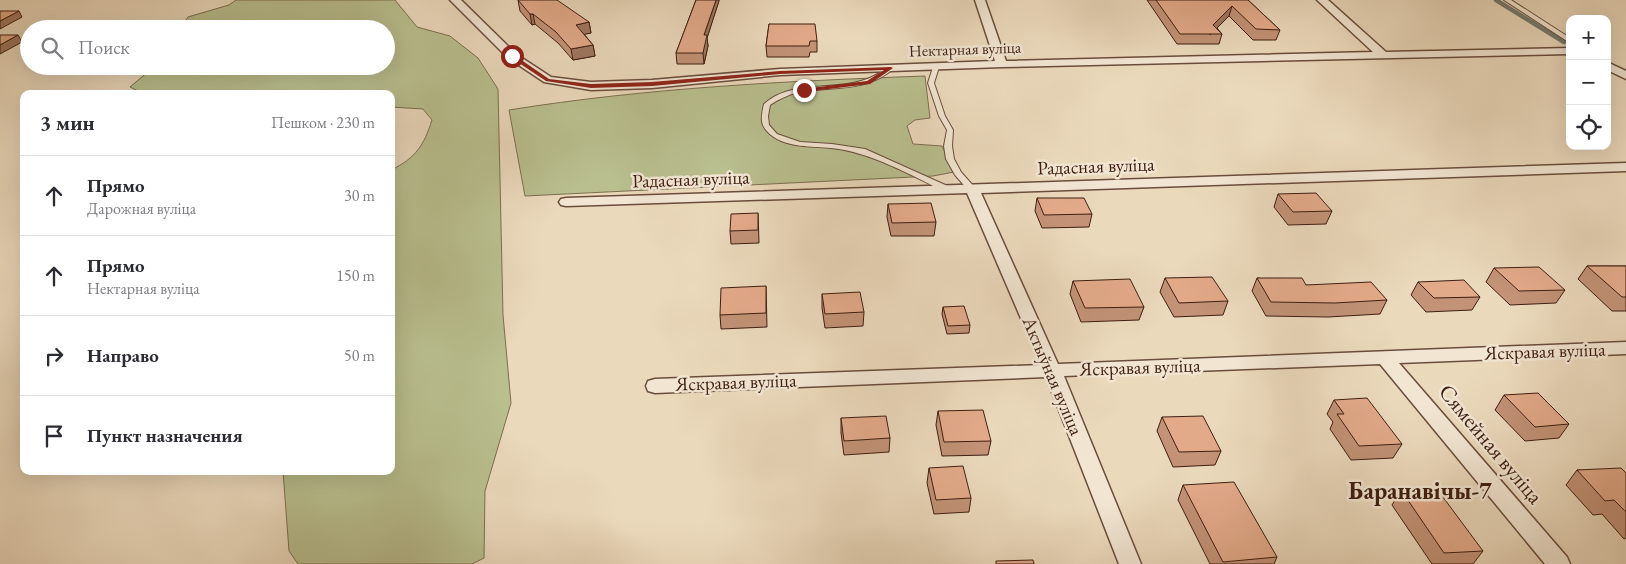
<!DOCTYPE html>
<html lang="ru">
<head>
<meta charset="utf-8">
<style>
  body { margin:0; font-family:"EB Garamond",serif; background:#f2f2f3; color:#2b2b33 }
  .controls { position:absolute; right:15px; top:15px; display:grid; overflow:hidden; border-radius:10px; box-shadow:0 5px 20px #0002 }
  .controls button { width:45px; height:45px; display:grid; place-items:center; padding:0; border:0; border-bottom:1px solid #e1e1e2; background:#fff; color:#2b2b33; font:25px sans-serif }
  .stop { position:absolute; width:15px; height:15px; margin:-11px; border:4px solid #8f2418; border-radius:50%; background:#fff }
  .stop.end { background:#8f2418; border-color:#fff; box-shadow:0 1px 5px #0008 }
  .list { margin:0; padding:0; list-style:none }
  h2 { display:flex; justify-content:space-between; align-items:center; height:65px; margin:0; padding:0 20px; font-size:21px }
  h2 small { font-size:16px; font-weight:400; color:#7c7c81 }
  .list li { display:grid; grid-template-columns:32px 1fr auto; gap:15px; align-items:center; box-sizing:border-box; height:80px; padding:0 20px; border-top:1px solid #e1e1e2 }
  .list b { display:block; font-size:19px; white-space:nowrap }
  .list p { margin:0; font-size:16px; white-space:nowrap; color:#7c7c81 }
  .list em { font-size:16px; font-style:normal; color:#7c7c81 }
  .icon { flex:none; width:28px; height:28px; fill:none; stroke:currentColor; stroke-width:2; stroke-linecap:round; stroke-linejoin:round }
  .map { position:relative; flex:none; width:1626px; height:564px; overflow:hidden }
  .search { position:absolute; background:#fff; box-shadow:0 5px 20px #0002; left:20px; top:20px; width:375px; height:55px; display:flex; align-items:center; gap:12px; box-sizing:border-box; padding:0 18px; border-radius:28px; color:#7c7c81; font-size:19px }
  .panel { position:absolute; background:#fff; box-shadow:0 5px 20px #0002; left:20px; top:90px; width:375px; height:385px; border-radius:10px }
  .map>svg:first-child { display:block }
  .green { fill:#b9bf8f; stroke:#7c6e50 }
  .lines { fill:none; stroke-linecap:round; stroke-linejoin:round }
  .stream { stroke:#747c72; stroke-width:4.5 }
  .lane-casing { stroke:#6a4d3c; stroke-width:2 }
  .street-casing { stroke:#6a4d3c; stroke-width:3 }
  .lane { fill:#f2e6d3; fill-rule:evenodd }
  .street { fill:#f2e6d3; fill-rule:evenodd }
  .wall { fill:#c39277; stroke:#3f1e11 }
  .shaded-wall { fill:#9f7761; stroke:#3f1e11 }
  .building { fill:#e3aa8a; stroke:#3f1e11 }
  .route { fill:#8f2418 }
  .labels { text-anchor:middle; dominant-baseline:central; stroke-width:5; stroke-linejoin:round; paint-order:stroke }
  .far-street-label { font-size:16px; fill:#3f1e11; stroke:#f2e6d3 }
  .street-label { font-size:19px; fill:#3f1e11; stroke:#f2e6d3 }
  .near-street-label { font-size:22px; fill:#3f1e11; stroke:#f2e6d3 }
  .near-neighbourhood-label { font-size:24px; font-weight:bold; fill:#3f1e11; stroke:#f2e6d3 }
</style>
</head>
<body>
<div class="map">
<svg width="1626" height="564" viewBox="0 0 1626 564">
  <rect width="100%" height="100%" fill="#ebd9bc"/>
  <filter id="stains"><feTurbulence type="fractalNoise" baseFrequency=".004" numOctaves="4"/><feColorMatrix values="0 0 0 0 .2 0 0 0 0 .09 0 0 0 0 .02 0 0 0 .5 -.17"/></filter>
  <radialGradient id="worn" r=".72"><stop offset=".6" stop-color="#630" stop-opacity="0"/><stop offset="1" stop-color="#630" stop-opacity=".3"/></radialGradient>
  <path class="green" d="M236,0H395L417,27L450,36L478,58L498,89L503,315L511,403L485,491L484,558L472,564H298L289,551L283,471H391V170C416,158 424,145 432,120L423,109L391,107V94H144L130,87L149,71L176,67L386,66V29H188L182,26L188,17L229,5Z
    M925,76L930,118L915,120L907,126L913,144L942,146L954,172L933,176L525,196L509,110C646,88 786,81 925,76Z"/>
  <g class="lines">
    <path class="stream" d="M1496,0L1564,42"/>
    <g class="lane-casing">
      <path id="lane" d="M1504,0H1511L1570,38V43Z
        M936,65L939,67L934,83L945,116L953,130L952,146L954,159L961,172L976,189L975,191H969L955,175L946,159L944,146L947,130L939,116L928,83L933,67Z
        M889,67L894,68C867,93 831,86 798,92C788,95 779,99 770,105L768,116L769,125L777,134L800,142L832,144L865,149L952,188L953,190L952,192H946C910,175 871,152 831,148C812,146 787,148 771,135C759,125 761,118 764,104C791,80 829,91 861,81C872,78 880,73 889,67Z"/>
    </g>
    <g class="street-casing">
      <path id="street" d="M450,0H461L516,54L551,77L591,82L652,80L780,69L995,61L975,0H985L1006,61L1373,52L1317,0H1328L1386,52L1570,48V54L1002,67L780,75L652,88L591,90L544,82L508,58Z
        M1607,62L1626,71V79L1607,70Z
        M1626,163V171L981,193L1058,364L1626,342V354L1399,363L1567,557L1570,564H1545L1380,364L1064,376L1141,564H1119L1046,377L655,393L648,391L646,386L648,381L655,379L1041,365L967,193L566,206L561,205L559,202L561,199L566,198Z"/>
    </g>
    <use href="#lane" class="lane"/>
    <use href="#street" class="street"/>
  </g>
  <path class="wall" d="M518,0L589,22L591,33L584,34L593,45L595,56L573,60L558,43L535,24L532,25L520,11Z
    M696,0H719L707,38L708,46L704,64H677L676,53Z
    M1147,0H1248L1280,30L1276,40H1253L1229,16L1217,28L1222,34L1219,44H1177Z
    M769,24L817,41V52H810L809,57H767L766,46Z
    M1278,194L1332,211L1326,224L1288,225L1274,207Z
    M1037,198L1092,214L1089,227L1042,228L1035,211Z
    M888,204L936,222L934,236H891L887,217Z
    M758,213L759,243L731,244L730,231Z
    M1587,266H1626V311H1612L1578,279Z
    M1494,268L1565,290L1556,303L1510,305L1486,282Z
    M1165,278L1228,301L1223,315L1174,317L1160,292Z
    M1257,278L1306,285L1387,300L1380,314L1328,317L1266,316L1252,291Z
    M1073,281L1144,307L1139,320L1081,322L1070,294Z
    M1418,282L1480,297L1472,310L1426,312L1411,295Z
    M766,286L767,327L721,329L720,315Z
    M822,294L864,312L863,326L825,328L822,308Z
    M943,307L970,325L969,333L947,334L942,314Z
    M1504,395L1569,424L1559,438L1525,441L1495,410Z
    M1334,400L1402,444L1393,458L1351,460L1330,429L1333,422L1327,414Z
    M938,411L991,441L988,455L942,456L936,425Z
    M1162,417L1221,451L1215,465L1173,467L1157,431Z
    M841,418L890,438L889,452L844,455L841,433Z
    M929,468L971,498L969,512L934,514L927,483Z
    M1577,470L1626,473V538L1624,539L1602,514L1593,515L1566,485Z
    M1183,485L1277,557L1274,564H1210L1178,500Z
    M1401,490L1483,551L1473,564H1432L1392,505Z"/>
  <path class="shaded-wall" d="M716,0H719V1L707,38L708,46L704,64L703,53L704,35Z
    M1232,6L1229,16L1210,35L1213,25Z
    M19,11L22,17L0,29V21Z
    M530,14H533L535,24L532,25Z
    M589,22L591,33L577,36L576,25Z
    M18,35L22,42L0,54V45Z
    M593,45L595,56L573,60L571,49Z"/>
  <path class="building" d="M518,0H557L589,22L576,25L593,45L571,49L556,32L533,14H530Z
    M696,0H716L704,35H707L703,53H676Z
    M1156,0H1248L1280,30L1256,29L1232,6L1213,25L1222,34H1180Z
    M0,11H19L0,21Z
    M769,24H815L817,41H810L809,46H766Z
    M0,35H18L0,45Z
    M1316,193L1332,211L1293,212L1278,194Z
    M1037,198H1084L1092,214L1044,215Z
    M931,203L936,222L892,223L888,204Z
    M758,213V230L730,231L731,214Z
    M1587,266H1626V297H1622Z
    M1539,267L1565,290L1519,291L1494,268Z
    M1212,277L1228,301L1179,303L1165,278Z
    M1257,278H1302L1306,285L1371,282L1387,300L1335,303L1271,302Z
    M1130,279L1144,307L1085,308L1073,281Z
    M1464,280L1480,297L1434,298L1418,282Z
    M766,286V313L720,315L721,288Z
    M860,292L864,312L825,314L822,294Z
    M964,306L970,325L948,326L943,307Z
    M1538,393L1569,424L1535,427L1504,395Z
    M1367,398L1402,444L1359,446L1337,414H1344L1334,400Z
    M983,410L991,441L944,442L938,411Z
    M886,416L890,438L844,441L841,418Z
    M1203,416L1221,451L1179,452L1162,417Z
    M963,466L971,498L936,500L929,468Z
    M1621,468L1626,473V512L1614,500L1605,501L1577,470Z
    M1234,482L1277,557L1223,562L1183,485Z
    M1437,489L1483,551L1444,553L1401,490Z
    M1033,560L1034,564H996V561Z"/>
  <path class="route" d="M510,55H514L549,79L591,84L652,82L780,71L891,67L893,68L870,84L804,92L802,89L867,81L884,70L780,74L652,86L591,88L546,81L510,57Z"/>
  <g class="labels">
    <g class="far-street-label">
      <text transform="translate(965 49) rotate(-2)">Нектарная вуліца</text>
    </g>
    <g class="street-label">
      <text transform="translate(1096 166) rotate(-2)">Радасная вуліца</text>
      <text transform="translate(691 179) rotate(-2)">Радасная вуліца</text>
      <text transform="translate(1545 351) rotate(-2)">Яскравая вуліца</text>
      <text transform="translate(1140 367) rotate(-2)">Яскравая вуліца</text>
      <text transform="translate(1053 376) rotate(67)">Актыўная вуліца</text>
      <text transform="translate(736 382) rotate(-2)">Яскравая вуліца</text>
    </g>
    <g class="near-street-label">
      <text transform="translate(1491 444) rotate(50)">Сямейная вуліца</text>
    </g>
    <g class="near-neighbourhood-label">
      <text x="1420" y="490">Баранавічы-7</text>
    </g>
  </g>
  <rect width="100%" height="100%" filter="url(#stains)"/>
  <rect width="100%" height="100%" fill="url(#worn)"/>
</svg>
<div class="controls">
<button>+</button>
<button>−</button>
<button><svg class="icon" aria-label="locate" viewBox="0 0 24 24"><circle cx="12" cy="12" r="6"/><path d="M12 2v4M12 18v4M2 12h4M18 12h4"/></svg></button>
</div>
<div class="stop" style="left:512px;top:56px"></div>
<div class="stop end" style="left:804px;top:90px"></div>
<div class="search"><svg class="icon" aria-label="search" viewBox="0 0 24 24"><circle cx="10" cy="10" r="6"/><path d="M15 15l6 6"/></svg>Поиск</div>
<section class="panel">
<h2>3 мин<small>Пешком · 230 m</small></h2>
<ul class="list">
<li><svg class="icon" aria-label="ahead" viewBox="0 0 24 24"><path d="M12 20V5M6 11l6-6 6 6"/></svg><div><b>Прямо</b><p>Дарожная вуліца</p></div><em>30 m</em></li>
<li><svg class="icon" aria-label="ahead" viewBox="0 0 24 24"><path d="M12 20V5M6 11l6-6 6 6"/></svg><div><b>Прямо</b><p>Нектарная вуліца</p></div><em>150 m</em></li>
<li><svg class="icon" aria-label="right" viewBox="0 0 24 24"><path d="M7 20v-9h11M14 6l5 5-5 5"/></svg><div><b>Направо</b></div><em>50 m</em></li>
<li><svg class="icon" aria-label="arrive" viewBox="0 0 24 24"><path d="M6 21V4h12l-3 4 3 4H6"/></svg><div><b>Пункт назначения</b></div></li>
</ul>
</section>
</div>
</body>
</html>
